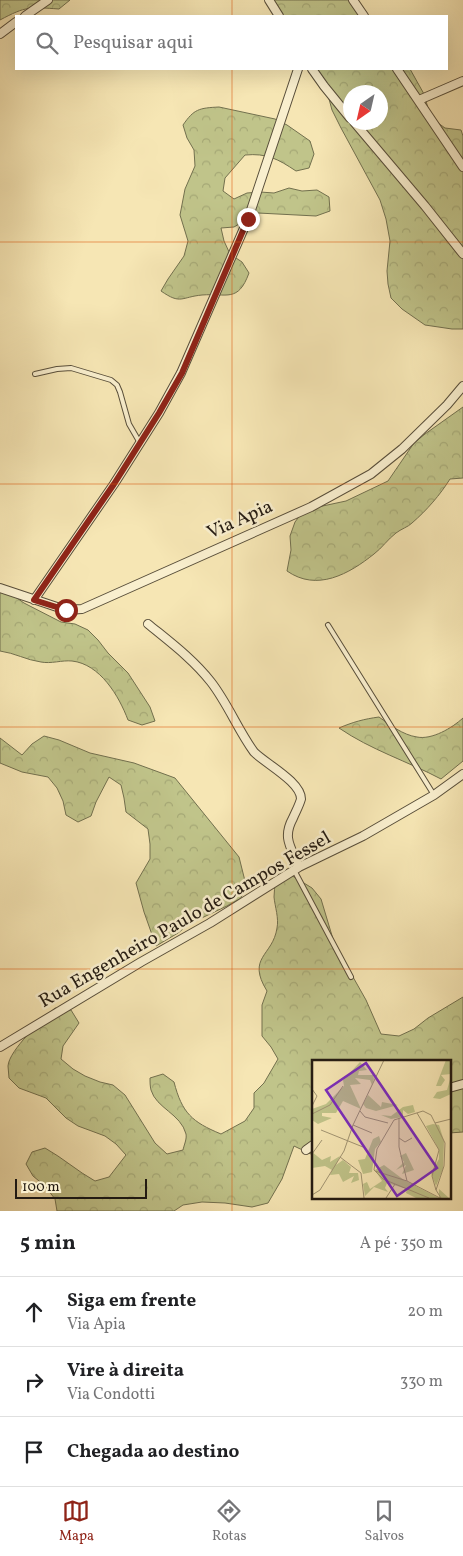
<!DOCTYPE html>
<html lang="pt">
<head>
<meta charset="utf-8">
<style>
  body { margin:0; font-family:Vollkorn,serif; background:#f6f6f6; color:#202124 }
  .compass { position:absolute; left:343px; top:85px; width:45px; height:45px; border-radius:50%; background:#fff; box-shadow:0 5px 20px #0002; rotate:214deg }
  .scale { position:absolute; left:15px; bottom:12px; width:132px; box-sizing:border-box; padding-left:5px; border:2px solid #241b12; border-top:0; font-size:14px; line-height:18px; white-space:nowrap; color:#241b12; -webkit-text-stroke:4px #f9efce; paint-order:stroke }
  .stop { position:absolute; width:15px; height:15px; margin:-11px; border:4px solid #8f2418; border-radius:50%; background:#fff }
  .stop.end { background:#8f2418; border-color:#fff; box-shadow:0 1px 5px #0008 }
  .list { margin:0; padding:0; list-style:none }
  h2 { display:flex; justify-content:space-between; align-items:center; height:65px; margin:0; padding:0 20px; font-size:21px }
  h2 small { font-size:16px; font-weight:400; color:#757577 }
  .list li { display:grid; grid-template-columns:32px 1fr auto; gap:15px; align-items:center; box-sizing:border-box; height:70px; padding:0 20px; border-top:1px solid #e0e0e0 }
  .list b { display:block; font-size:19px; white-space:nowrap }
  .list p { margin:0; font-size:16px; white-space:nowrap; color:#757577 }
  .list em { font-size:16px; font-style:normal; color:#757577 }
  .icon { flex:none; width:28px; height:28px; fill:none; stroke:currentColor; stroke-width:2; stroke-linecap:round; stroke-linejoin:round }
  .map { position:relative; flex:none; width:463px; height:1211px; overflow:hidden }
  .search { position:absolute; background:#fff; box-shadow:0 5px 20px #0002; left:15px; right:15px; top:15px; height:55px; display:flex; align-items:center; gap:12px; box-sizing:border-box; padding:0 18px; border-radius:0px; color:#757577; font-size:19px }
  .sheet { height:275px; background:#fff }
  nav { display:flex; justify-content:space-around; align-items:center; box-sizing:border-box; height:70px; border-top:1px solid #e0e0e0; background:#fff; font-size:14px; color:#757577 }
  nav a { display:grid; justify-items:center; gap:2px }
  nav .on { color:#8f2418 }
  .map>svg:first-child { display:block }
  .forest { fill:url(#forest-crowns); stroke:#72704e; fill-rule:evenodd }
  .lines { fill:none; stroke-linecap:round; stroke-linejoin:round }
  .lane-casing { stroke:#584e3a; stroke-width:6 }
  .street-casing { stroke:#584e3a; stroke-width:10 }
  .lane { stroke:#f9efce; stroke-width:4 }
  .street { stroke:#f9efce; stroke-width:8 }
  .route { stroke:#8f2418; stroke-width:6 }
  .grid { fill:none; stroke:#de560c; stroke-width:1; stroke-opacity:0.55 }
  .labels { text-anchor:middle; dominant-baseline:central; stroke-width:5; stroke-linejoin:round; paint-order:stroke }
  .street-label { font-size:19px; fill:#241b12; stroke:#f9efce }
  .inset-road { fill:none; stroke:#a29573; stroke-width:1 }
  .view { fill:#7b2cbf; fill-opacity:0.15; stroke:#7b2cbf; stroke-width:2.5 }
  .inset-edge { fill:none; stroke:#241b12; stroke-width:2.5 }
</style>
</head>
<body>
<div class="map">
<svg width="463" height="1211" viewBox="0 0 463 1211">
  <defs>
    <pattern id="forest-crowns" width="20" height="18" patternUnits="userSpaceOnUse" patternTransform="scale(1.25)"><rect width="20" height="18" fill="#c0c48a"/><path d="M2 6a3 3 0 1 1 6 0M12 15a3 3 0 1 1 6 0" fill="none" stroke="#a5a876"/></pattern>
  </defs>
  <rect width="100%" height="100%" fill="#f6e6b4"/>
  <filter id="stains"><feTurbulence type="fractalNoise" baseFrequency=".004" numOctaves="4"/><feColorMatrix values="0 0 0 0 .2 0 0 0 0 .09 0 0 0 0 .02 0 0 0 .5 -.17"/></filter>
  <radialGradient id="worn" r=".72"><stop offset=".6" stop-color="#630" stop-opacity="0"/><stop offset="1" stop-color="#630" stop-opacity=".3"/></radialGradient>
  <path class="forest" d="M0,0H70L59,9C30,7 26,6 0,20Z
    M273,0H351L367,16H282Z
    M313,69H410L424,94L428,108L434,120L445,128L461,130L463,136V329H452L425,325L402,309L391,298L388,284L387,271L390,241L386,219L380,200L341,128L332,110L326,88ZM350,92H380V122H350Z
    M219,107L275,119L287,125L310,141L314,154L309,168L296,171C278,159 267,153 245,155L225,178L223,191L234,199L247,193L260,192L274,193L289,188L302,191L317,190L329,197L330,211L316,216L258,213L234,227L221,228L224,241L230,254L242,262L249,273C238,303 227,293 202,295C181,297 181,305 161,291L168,279L184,256L188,241L180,215L185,189L195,166L194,150L187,138L183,125C194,109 199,108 219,107Z
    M463,407V478L450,479C440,495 427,510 412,523C408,527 401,529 396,533C388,539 382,548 374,554C349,574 317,592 287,571L291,550L290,536L295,522L304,510L346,501L388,481L414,443L425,434Z
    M0,586L24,603L61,622L75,624L88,630L98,640L108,653L128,673L150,707L155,721L142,725L128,720C119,696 100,664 72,661C62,660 51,664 41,662C26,660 15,653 0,651Z
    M379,717C390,725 403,735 417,737C432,740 452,728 463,718V761L441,779C407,761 371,750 339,728C353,722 364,719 379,717Z
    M44,736L59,740L90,753L134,763L175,778L239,857L246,885L241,898L229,905L189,924L178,933L156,946L144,912L136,883L150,859V844L148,829L126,812L124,798L121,785L109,777L96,802L91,816L78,822L66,815L63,801L57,788L48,777L22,772L0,763V738L22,755L32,744Z
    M286,872L312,888L321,899L333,939L340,954L366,1000L381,1034L399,1036L414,1029L428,1018L463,997V1132L449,1133V1061H313V1155L294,1146L282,1179L268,1203L252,1207L225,1203L202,1202L183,1205L174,1211H57L55,1199L45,1186L33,1176L26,1164L32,1152L45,1148C63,1158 77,1171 95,1181L109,1177L126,1155L116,1144L105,1136L78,1126L66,1118L46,1098L19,1088L9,1078C9,1074 8,1070 8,1066C9,1050 43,1019 55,1008L71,1010L79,1023L63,1046L61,1059L73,1069L85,1076L100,1082L113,1085L125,1095L155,1143L167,1154L183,1150C184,1145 187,1139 186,1134C181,1114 156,1108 151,1090C150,1086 150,1082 150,1078L163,1074L174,1082C182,1113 192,1122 221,1134L245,1121L254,1108V1093L264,1083L278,1059L271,1047L262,1036V1005L267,991C246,957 273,956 277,928C279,918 275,907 274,897C274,892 275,887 275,882Z"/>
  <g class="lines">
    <g class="lane-casing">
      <path id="lane" d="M35,374L57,369L71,368L111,380L117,385L120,392L129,424L140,443
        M328,625L434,795
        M294,870L351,977"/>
    </g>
    <g class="street-casing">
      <path id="street" d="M269,0L279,16
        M353,0L364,16
        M25,16L48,0
        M0,34L16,22
        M312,69L324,86L350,118
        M397,69L463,167
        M419,100L463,81
        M354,122L425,206L463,254
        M0,588L66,610L82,609L311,507L371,474L402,449L447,405L463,386
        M34,600L114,484L159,413L181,373L248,219L298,69
        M148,624C170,642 193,659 211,682C228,704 238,730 254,752C266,764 301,782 301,799C299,806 296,811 293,818C282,838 291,847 299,867
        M0,1047L141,962L210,923L299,867L363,836L434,795L463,774
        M449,1088L463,1084
        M306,1150L313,1145"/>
    </g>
    <use href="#lane" class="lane"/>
    <use href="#street" class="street"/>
  </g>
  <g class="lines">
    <path class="route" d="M66,610L34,600L114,484L159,413L182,373L248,219"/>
  </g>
  <path class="grid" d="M232,0V16M232,69V1211M0,242H463M0,484H463M0,727H463M0,969H463"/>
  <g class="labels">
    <g class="street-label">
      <text transform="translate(240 520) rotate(-24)">Via Apia</text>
      <text transform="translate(185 920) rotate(-30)">Rua Engenheiro Paulo de Campos Fessel</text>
    </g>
  </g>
  <g transform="translate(312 1060)">
    <rect width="139" height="139" fill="#f6e6b4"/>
    <path d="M134,0H139V14L129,15L133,20L129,26H124ZM48,2L55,10L47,11L46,15H61L62,19L60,25L58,20L43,18L49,24L38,25L49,49L31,41L24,53H10V56L20,58L6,64L0,60V49L14,44L32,26L31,20ZM139,16V34L128,39L121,38L125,32L135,30ZM56,35L69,47L70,42L86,45L64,51L54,48L51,44ZM101,45L103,52L96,54L91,50V57L79,59L69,55L79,56L91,47ZM121,64L127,65L132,81L131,109L124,126L119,113L127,99V90L114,66ZM67,76L69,82L63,89L60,112L51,114L46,100L53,99L61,79ZM0,92L10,100L19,96L18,102L28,96L24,105L31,100L39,107L37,113H46L47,120L39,123L42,116L31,122L27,114L18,115L20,110L13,106L0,108ZM94,93L102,110L90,114L94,105L84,110L92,102L88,96ZM72,105L92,120L127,138V129L137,138H104L94,133L95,129L75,123L73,128L76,132L62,127L53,136L51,124L55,122L58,129L70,121L63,110Z" fill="#c0c48a"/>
    <path class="inset-road" d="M0,29L5,36L0,46M48,51L53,57L76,63M105,53L127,90L120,116L124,130M0,54L18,45L31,26M87,58V87L95,121M123,63L139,59M41,65L60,73M9,70L51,87M87,78L93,82L100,78M0,94L10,80M28,97L49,113L52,138M63,111L95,121L128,138M0,135L8,130L32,91L41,65L72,0M74,138L83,124M117,138L71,119L62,110L65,89L82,60L111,51L119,55L133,83L132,106L124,130L129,138"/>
    <path class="view" d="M54,3L125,108L85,136L14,30Z"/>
    <rect width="139" height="139" class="inset-edge"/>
  </g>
  <rect width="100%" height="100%" filter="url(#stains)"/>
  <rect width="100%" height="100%" fill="url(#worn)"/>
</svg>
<svg class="compass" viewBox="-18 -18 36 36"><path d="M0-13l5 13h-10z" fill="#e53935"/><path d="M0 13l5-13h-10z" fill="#757577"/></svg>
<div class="scale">100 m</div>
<div class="stop" style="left:66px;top:610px"></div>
<div class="stop end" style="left:248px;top:219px"></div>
<div class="search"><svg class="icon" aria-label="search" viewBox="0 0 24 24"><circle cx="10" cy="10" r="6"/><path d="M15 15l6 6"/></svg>Pesquisar aqui</div>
</div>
<section class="sheet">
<h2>5 min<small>A pé · 350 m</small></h2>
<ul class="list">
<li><svg class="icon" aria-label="ahead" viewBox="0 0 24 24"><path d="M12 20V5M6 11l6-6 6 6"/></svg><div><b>Siga em frente</b><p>Via Apia</p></div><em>20 m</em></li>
<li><svg class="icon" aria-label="right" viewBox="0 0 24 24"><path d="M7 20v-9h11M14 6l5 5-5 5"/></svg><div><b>Vire à direita</b><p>Via Condotti</p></div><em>330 m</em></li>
<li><svg class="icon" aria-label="arrive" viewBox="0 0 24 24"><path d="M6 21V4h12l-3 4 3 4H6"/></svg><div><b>Chegada ao destino</b></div></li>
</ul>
</section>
<nav>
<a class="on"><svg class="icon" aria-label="map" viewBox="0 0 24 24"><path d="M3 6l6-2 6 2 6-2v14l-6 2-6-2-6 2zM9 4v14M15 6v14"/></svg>Mapa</a>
<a><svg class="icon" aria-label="directions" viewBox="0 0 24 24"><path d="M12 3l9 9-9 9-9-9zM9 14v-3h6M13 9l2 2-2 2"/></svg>Rotas</a>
<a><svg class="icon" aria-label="saved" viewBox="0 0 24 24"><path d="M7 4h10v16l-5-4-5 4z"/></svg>Salvos</a>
</nav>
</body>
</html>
